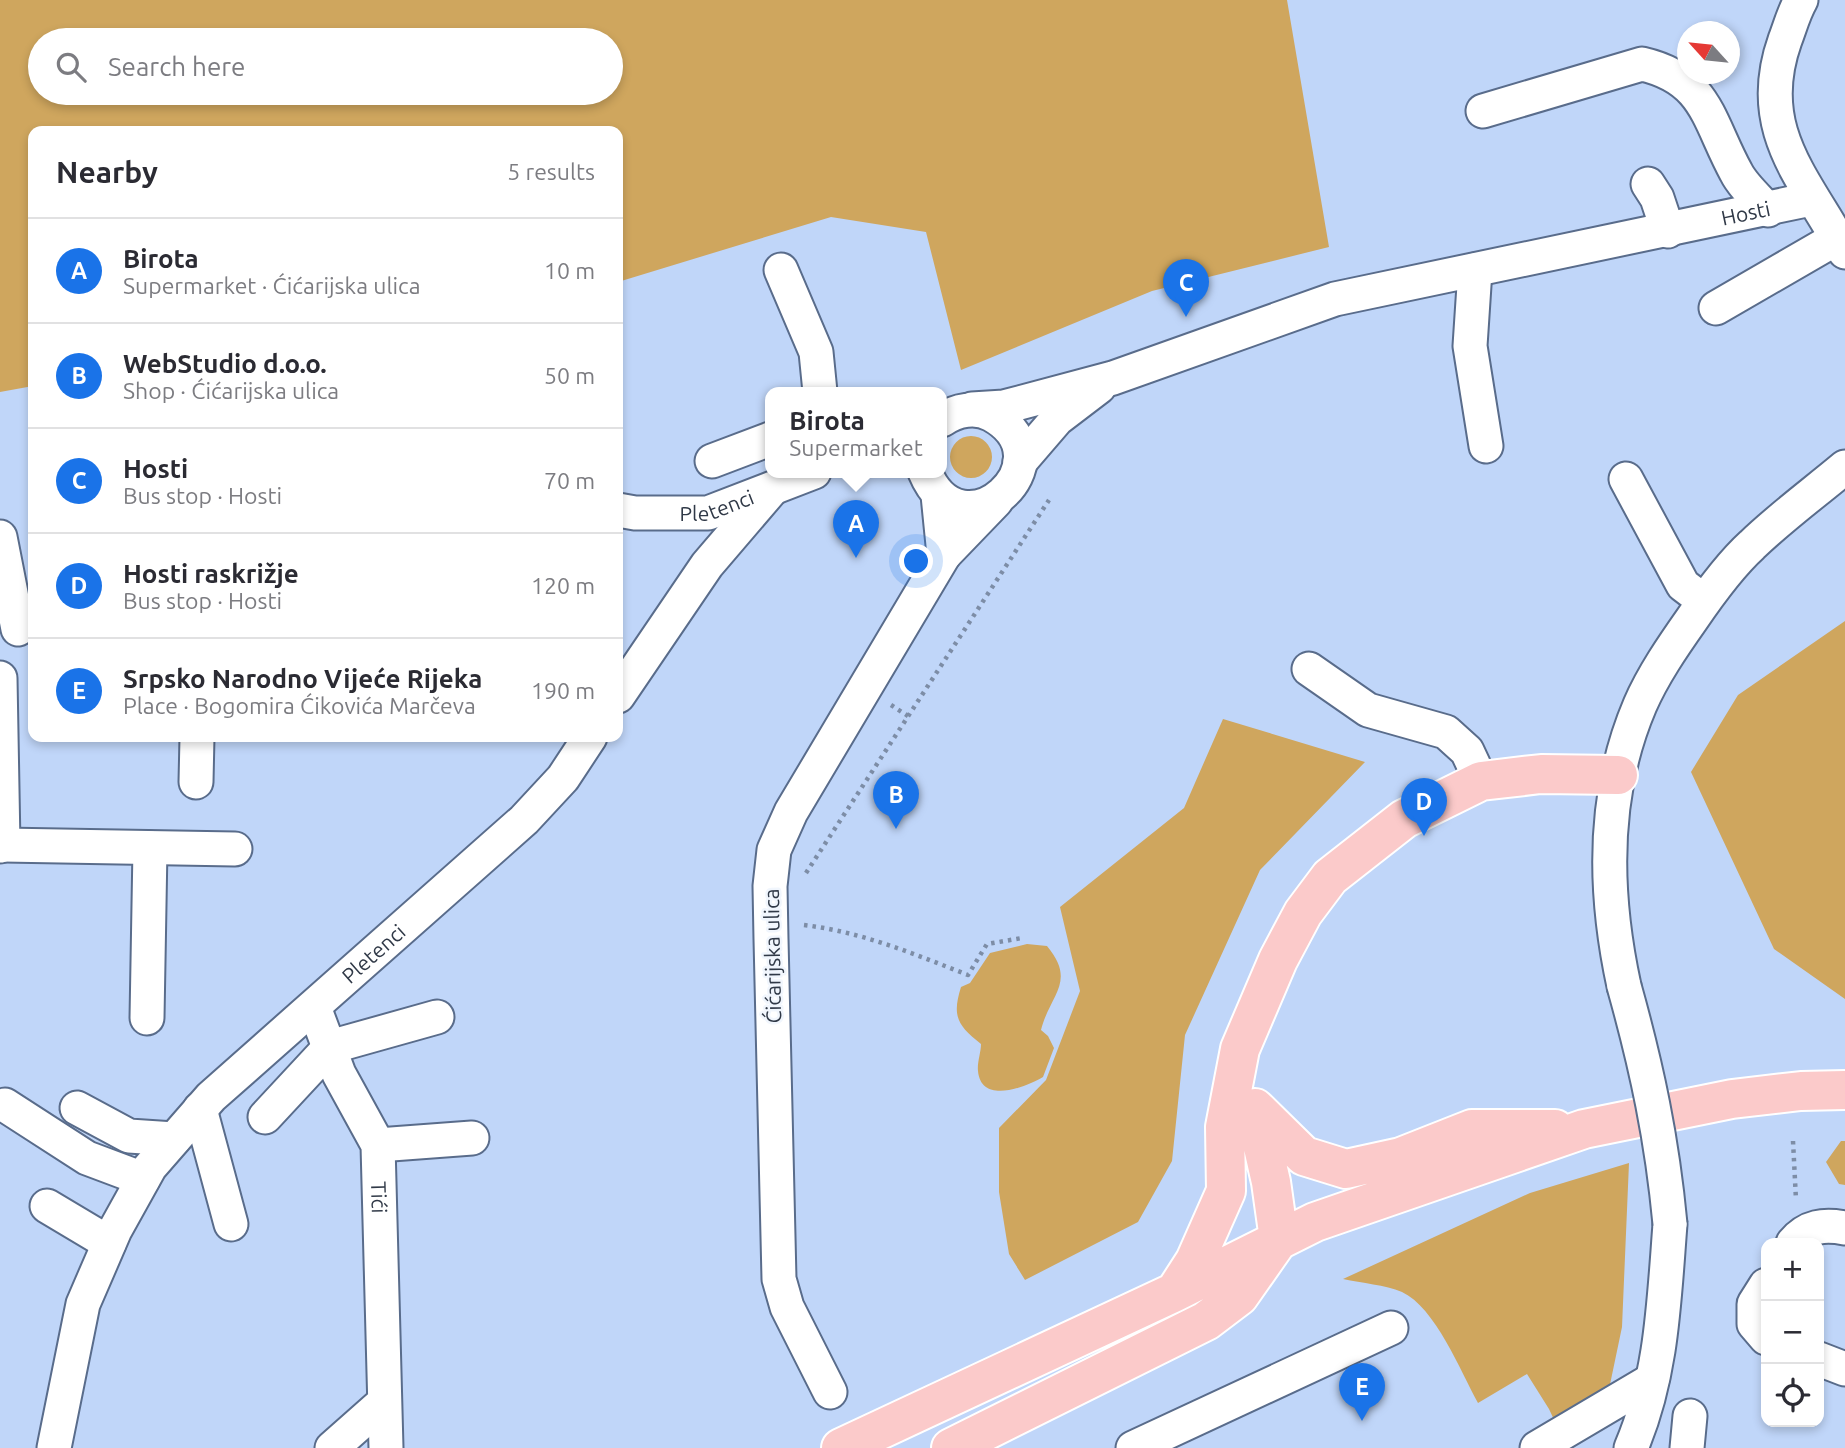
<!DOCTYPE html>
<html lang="en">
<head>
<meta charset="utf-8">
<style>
  body { margin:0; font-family:Ubuntu,sans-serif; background:#f7f7f7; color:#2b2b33 }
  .controls { position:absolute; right:21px; bottom:21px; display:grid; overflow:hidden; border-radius:14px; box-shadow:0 4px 10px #0003 }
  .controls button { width:63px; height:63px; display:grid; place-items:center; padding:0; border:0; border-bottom:2px solid #e1e1e2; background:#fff; color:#2b2b33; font:35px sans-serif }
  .compass { position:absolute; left:1677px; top:21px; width:63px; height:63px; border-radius:50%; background:#fff; box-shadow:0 4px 10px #0003; rotate:297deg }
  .you { position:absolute; left:917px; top:562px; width:24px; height:24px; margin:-18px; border:5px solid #fff; border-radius:50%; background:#1a73e8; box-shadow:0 0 0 10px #1a73e833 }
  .badge { display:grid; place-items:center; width:46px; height:46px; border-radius:50%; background:#1a73e8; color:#fff; font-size:23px; font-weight:700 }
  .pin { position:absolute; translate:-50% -58px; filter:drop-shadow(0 2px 4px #0008) }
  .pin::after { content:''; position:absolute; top:37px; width:24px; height:21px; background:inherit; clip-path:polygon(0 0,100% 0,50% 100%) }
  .popup { position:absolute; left:765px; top:387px; width:182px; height:91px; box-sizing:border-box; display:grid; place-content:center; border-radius:14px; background:#fff; filter:drop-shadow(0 2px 5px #0005); font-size:23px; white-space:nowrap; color:#7c7c81 }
  .popup b { font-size:26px; color:#2b2b33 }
  .popup::after { content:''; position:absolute; left:50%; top:100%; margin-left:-14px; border:14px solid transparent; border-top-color:#fff }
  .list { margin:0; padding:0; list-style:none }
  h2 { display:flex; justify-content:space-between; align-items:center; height:91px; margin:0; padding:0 28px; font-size:30px }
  h2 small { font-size:23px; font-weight:400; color:#7c7c81 }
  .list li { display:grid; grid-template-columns:46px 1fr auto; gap:21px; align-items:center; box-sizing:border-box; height:105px; padding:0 28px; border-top:2px solid #e1e1e2 }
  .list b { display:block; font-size:26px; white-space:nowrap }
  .list p { margin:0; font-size:23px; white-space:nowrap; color:#7c7c81 }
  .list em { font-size:23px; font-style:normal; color:#7c7c81 }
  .icon { flex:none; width:38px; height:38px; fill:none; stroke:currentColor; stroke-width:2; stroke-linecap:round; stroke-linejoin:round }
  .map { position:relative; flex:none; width:1845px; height:1448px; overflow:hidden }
  .search { position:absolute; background:#fff; box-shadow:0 4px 10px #0003; left:28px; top:28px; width:595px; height:77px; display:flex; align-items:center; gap:18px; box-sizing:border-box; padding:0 24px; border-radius:38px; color:#7c7c81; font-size:26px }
  .panel { position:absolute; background:#fff; box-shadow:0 4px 10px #0003; left:28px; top:126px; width:595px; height:616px; border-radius:14px }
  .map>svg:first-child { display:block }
  .green { fill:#cfa65e; fill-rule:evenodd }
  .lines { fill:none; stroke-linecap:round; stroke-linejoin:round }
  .minor-casing { stroke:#596c8b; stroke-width:37 }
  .major-casing { stroke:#fff; stroke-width:42 }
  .path { stroke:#7d8da6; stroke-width:4.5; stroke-dasharray:3.5 5; stroke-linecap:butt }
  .minor { stroke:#fff; stroke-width:33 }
  .major { stroke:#fbcaca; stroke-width:38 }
  .minor-bridge-casing { stroke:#596c8b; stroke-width:37; stroke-linecap:butt }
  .minor-bridge { stroke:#fff; stroke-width:33 }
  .labels { text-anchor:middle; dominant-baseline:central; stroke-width:5; stroke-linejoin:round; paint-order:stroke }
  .street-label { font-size:21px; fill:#303947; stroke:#f1f6fd }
</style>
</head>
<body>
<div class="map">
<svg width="1845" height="1448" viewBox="0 0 1845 1448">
  <rect width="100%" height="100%" fill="#c0d6f9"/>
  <path class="green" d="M0,0H1287L1329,247L1152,291L961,370L926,232L831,217L618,282V131H33V386L0,392ZM40,40H611V93H40Z
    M950 457a21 21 0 1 1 42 0a21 21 0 1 1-42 0Z
    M1845,621V999L1774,949L1691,772L1738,695Z
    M1223,719L1365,762L1260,870L1185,1035L1172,1161L1138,1222L1025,1280L1009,1254L999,1192V1128L1046,1080L1080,991L1060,907L1184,808Z
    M1027,944L1047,946C1077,982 1050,994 1041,1030L1048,1036L1054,1048L1043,1077C1026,1087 981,1105 978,1071C977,1063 981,1052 981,1044C957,1025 952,1016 961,987L970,983L990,953Z
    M1841,1141H1845V1185L1839,1184L1826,1162Z
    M1629,1163L1622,1327L1603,1418L1564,1441L1549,1409L1527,1374L1478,1403C1461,1372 1435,1307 1402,1292C1385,1285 1362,1283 1343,1279L1530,1193Z"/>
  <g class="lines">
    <g class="minor-casing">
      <g id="minor">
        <path d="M1801,0C1794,12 1790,27 1785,40C1753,130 1805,178 1845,252"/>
        <path d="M1483,111L1642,64C1707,79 1708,121 1736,172C1743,186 1757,198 1768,210"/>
        <path d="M1648,184L1657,198L1668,231"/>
        <path d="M781,270L816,352L820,392"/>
        <path d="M1475,270L1470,346L1486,446"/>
        <path d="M1716,308L1837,238"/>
        <path id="s1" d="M972,409L1004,407L1113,378L1335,299L1811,199"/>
        <path d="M712,461L770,439"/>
        <path d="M1020,462L1057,419L1099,387"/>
        <path d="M925,472C962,561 1072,460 992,415C976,406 956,410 942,420"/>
        <path d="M1626,479L1683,585L1704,601"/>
        <path d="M938,495L944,555L996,501"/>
        <path id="s2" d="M618,510L635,513H708L814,472"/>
        <path d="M0,537L18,629"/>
        <path d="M1309,669L1368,710L1446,732L1467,751L1481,781"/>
        <path d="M0,678L3,845L0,846"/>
        <path d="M618,696L707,565L772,489"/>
        <path d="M196,782L197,737"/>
        <path d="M3,845L235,849"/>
        <path d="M1624,986C1604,894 1602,794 1640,705C1653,675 1673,646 1692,619C1709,594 1729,566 1752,545C1781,517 1814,493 1845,467"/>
        <path id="s3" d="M314,1007L339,1074L378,1145L386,1448"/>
        <path d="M147,1018L150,848"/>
        <path d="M5,1105L87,1158L143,1179"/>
        <path d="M77,1108L129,1136L174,1139"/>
        <path d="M200,1109L231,1224"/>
        <path d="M265,1117L330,1047L437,1017"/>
        <path d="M378,1145L472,1138"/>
        <path d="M47,1206L109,1243"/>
        <path d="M1793,1243C1807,1226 1824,1224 1845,1228"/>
        <path d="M1766,1285L1754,1304V1324L1766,1338"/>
        <path d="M1819,1359L1845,1369"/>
        <path d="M830,1392L787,1307L779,1279L771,939L770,886L774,850L791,812L944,555"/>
        <path id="s4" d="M54,1448L83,1304L115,1230L150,1167L211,1097L524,820L563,778L590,737"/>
        <path d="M332,1448L384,1402"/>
        <path d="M1133,1448L1391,1328"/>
        <path d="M1537,1448L1652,1380"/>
        <path d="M1631,1448C1662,1376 1664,1301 1670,1224"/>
        <path d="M1687,1448L1690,1416"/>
      </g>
    </g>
    <g class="major-casing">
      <path id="major" d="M1255,1108L1304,1156L1346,1169L1401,1157L1472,1129H1555
        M1175,1292L1195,1261L1226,1191L1225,1127L1240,1049L1278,960L1303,913L1330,877L1404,819L1481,781L1541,774L1618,775
        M841,1448L1175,1292L1315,1222L1584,1129L1732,1099L1801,1091L1845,1090
        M951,1448L1206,1321L1239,1296L1279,1239L1271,1182L1255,1112"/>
    </g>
    <path class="path" d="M891,705L908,716
      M806,873L1049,500
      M804,925C862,932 914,954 968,975L987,944L1022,938
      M1793,1141L1796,1200"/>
    <use href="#minor" class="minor"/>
    <use href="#major" class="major"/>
    <g class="minor-bridge-casing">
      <path id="minor-bridge" d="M1624,986C1647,1068 1662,1139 1670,1224"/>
    </g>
    <use href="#minor-bridge" class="minor-bridge"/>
  </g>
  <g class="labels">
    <g class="street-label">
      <text stroke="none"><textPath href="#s1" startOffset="800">Hosti</textPath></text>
      <text stroke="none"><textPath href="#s2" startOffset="100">Pletenci</textPath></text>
      <text stroke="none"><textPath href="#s4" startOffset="609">Pletenci</textPath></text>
      <text transform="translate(772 956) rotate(-91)">Ćićarijska ulica</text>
      <text stroke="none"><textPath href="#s3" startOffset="205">Tići</textPath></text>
    </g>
  </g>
</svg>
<div class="controls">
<button>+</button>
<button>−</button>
<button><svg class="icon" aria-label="locate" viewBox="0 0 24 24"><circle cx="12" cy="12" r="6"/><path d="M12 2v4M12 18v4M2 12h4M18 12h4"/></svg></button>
</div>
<svg class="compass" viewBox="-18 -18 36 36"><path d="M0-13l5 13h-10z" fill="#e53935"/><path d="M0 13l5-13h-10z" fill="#7c7c81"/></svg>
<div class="you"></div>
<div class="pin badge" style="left:856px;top:558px">A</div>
<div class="popup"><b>Birota</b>Supermarket</div>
<div class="pin badge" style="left:896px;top:829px">B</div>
<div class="pin badge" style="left:1186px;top:317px">C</div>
<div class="pin badge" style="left:1424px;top:836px">D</div>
<div class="pin badge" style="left:1362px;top:1421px">E</div>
<div class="search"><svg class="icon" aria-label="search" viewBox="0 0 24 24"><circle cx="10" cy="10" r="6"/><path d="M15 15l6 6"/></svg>Search here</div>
<section class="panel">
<h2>Nearby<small>5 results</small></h2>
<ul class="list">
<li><span class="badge">A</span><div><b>Birota</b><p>Supermarket · Ćićarijska ulica</p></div><em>10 m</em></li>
<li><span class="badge">B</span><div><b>WebStudio d.o.o.</b><p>Shop · Ćićarijska ulica</p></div><em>50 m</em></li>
<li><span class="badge">C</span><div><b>Hosti</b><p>Bus stop · Hosti</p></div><em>70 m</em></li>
<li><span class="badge">D</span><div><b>Hosti raskrižje</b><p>Bus stop · Hosti</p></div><em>120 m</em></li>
<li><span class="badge">E</span><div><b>Srpsko Narodno Vijeće Rijeka</b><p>Place · Bogomira Ćikovića Marčeva</p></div><em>190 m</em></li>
</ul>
</section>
</div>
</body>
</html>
